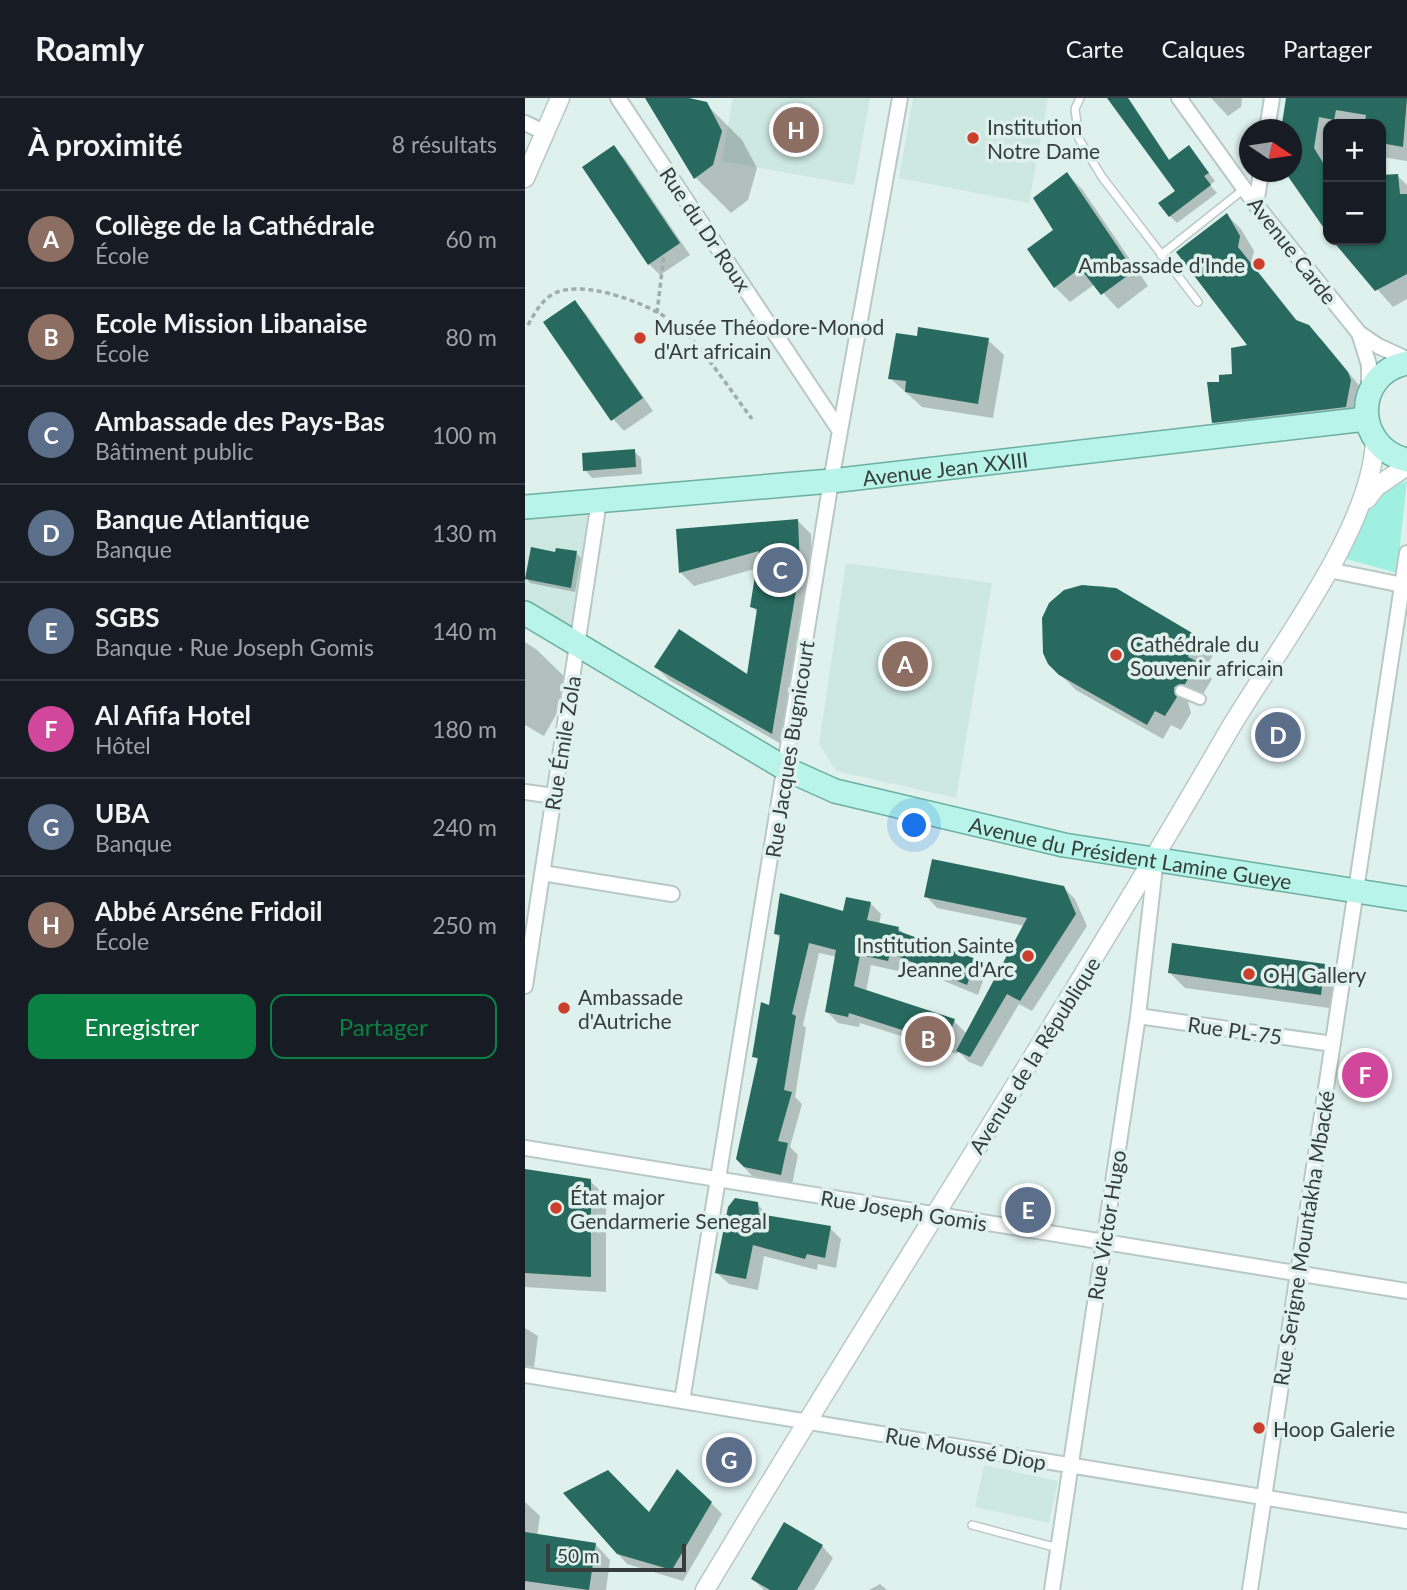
<!DOCTYPE html>
<html lang="fr">
<head>
<meta charset="utf-8">
<style>
  body { margin:0; font-family:Lato,sans-serif; background:#242831; color:#f1f3f6 }
  .controls { position:absolute; right:21px; top:21px; display:grid; overflow:hidden; border-radius:14px; box-shadow:0 2px 5px #0004 }
  .controls button { width:63px; height:63px; display:grid; place-items:center; padding:0; border:0; border-bottom:2px solid #363941; background:#171b24; color:#f1f3f6; font:35px sans-serif }
  .compass { position:absolute; left:714px; top:21px; width:63px; height:63px; border-radius:50%; background:#171b24; box-shadow:0 2px 5px #0004; rotate:103deg }
  .scale { position:absolute; left:21px; bottom:18px; width:140px; box-sizing:border-box; padding-left:7px; border:4px solid #363d3b; border-top:0; font-size:19px; line-height:24px; white-space:nowrap; color:#363d3b; -webkit-text-stroke:5px #dff1ed; paint-order:stroke }
  .you { position:absolute; left:390px; top:728px; width:24px; height:24px; margin:-18px; border:5px solid #fff; border-radius:50%; background:#1a73e8; box-shadow:0 0 0 10px #1a73e833 }
  .badge { display:grid; place-items:center; width:46px; height:46px; border-radius:50%; background:#0b8043; color:#fff; font-size:23px; font-weight:700 }
  .pin { position:absolute; translate:-50% -50%; border:4px solid #fff; box-shadow:0 2px 7px #0006 }
  .list { margin:0; padding:0; list-style:none }
  h2 { display:flex; justify-content:space-between; align-items:center; height:91px; margin:0; padding:0 28px; font-size:30px }
  h2 small { font-size:23px; font-weight:400; color:#9ea1a6 }
  .list li { display:grid; grid-template-columns:46px 1fr auto; gap:21px; align-items:center; box-sizing:border-box; height:98px; padding:0 28px; border-top:2px solid #363941 }
  .list b { display:block; font-size:26px; white-space:nowrap }
  .list p { margin:0; font-size:23px; white-space:nowrap; color:#9ea1a6 }
  .list em { font-size:23px; font-style:normal; color:#9ea1a6 }
  .actions { display:flex; gap:14px; padding:21px 28px }
  .actions a { flex:1; padding:16px 0; border:2px solid #0b8043; border-radius:14px; text-align:center; font-size:24px; color:#0b8043 }
  .actions .main { background:#0b8043; color:#fff }
  .map { position:relative; flex:none; width:882px; height:1492px; overflow:hidden }
  header { display:flex; align-items:center; gap:42px; box-sizing:border-box; height:98px; padding:0 35px; background:#171b24; border-bottom:2px solid #363941 }
  header strong { font-size:33px }
  nav { display:flex; gap:38px; margin-inline-start:auto; font-size:24px }
  main { display:flex }
  aside { flex:1; background:#171b24 }
  .map>svg:first-child { display:block }
  .built { fill:#cde7e1 }
  .green { fill:#9ff0e1 }
  .shadow { fill:#0003 }
  .building { fill:#286a5f }
  .lines { fill:none; stroke-linecap:round; stroke-linejoin:round }
  .service-casing { stroke:#b8c9c5; stroke-width:10 }
  .pedestrian-casing { stroke:#b8c9c5; stroke-width:14 }
  .minor-casing { stroke:#b8c9c5; stroke-width:18 }
  .tertiary-casing { stroke:#b8c9c5; stroke-width:21 }
  .primary-casing { stroke:#6cafa3; stroke-width:26 }
  .path { stroke:#a0aeab; stroke-width:3.5; stroke-dasharray:5 3.5; stroke-linecap:butt }
  .service { stroke:#fff; stroke-width:7 }
  .pedestrian { stroke:#fff; stroke-width:10 }
  .minor { stroke:#fff; stroke-width:14 }
  .tertiary { stroke:#fff; stroke-width:18 }
  .primary { stroke:#b8f4e9; stroke-width:23 }
  .poi-dot { fill:#cb3f2c; stroke:#dff1ed; stroke-width:2.5 }
  .labels { text-anchor:middle; dominant-baseline:central; stroke-width:7; stroke-linejoin:round; paint-order:stroke }
  .poi-label { font-size:21px; fill:#363d3b; stroke:#dff1ed; text-anchor:start }
  .street-label { font-size:21px; fill:#363d3b; stroke:#dff1ed }
</style>
</head>
<body>
<header>
<strong>Roamly</strong>
<nav><a>Carte</a><a>Calques</a><a>Partager</a></nav>
</header>
<main>
<aside>
<h2>À proximité<small>8 résultats</small></h2>
<ul class="list">
<li><span class="badge" style="background:#8d6e63">A</span><div><b>Collège de la Cathédrale</b><p>École</p></div><em>60 m</em></li>
<li><span class="badge" style="background:#8d6e63">B</span><div><b>Ecole Mission Libanaise</b><p>École</p></div><em>80 m</em></li>
<li><span class="badge" style="background:#5c6f8a">C</span><div><b>Ambassade des Pays-Bas</b><p>Bâtiment public</p></div><em>100 m</em></li>
<li><span class="badge" style="background:#5c6f8a">D</span><div><b>Banque Atlantique</b><p>Banque</p></div><em>130 m</em></li>
<li><span class="badge" style="background:#5c6f8a">E</span><div><b>SGBS</b><p>Banque · Rue Joseph Gomis</p></div><em>140 m</em></li>
<li><span class="badge" style="background:#d1479c">F</span><div><b>Al Afifa Hotel</b><p>Hôtel</p></div><em>180 m</em></li>
<li><span class="badge" style="background:#5c6f8a">G</span><div><b>UBA</b><p>Banque</p></div><em>240 m</em></li>
<li><span class="badge" style="background:#8d6e63">H</span><div><b>Abbé Arséne Fridoil</b><p>École</p></div><em>250 m</em></li>
</ul>
<div class="actions"><a class="main">Enregistrer</a><a>Partager</a></div>
</aside>
<div class="map">
<svg width="882" height="1492" viewBox="0 0 882 1492">
  <rect width="100%" height="100%" fill="#dff1ed"/>
  <path class="built" d="M208,0H345L329,87L197,63Z
    M388,0H523L504,105L374,80Z
    M67,413L47,534L0,505V417Z
    M321,465L467,485L431,700L311,673L294,646Z
    M459,1367L533,1383L524,1425L450,1409Z"/>
  <path class="green" d="M882,383L872,475L814,459C832,429 847,394 882,383Z"/>
  <path class="shadow" d="M122,0H156L181,6L217,42L232,70L223,102L206,115L171,80Z
    M587,0L604,1L645,63L664,49L690,83L685,87L692,95L652,125L645,118L652,93Z
    M686,0H717L716,9L703,18Z
    M763,0H882V63L856,59V26H803V133L762,74H766Z
    M89,49L100,61L165,157L135,177L124,166Z
    M542,76L557,91L623,188L593,211L570,186L545,204L530,189L531,132Z
    M872,77L882,87V201L868,209L809,142H856V79Z
    M702,117L716,131L729,153L726,165L774,225L783,228L798,243L837,291L835,322L703,338L689,324L696,285L708,278L726,249Z
    M50,204L61,216L128,313L99,333L88,321Z
    M393,240L463,242L479,257L468,320L397,309L365,280Z
    M109,353L116,360L117,376L67,380L60,372Z
    M273,423L286,436L288,484L260,648L144,582L131,569L224,579L233,515L227,508L233,470L169,488L156,475L153,433Z
    M51,455L56,460L50,494L5,485L1,480L32,456Z
    M578,488L591,492L673,540L689,556L679,572L687,581L675,601L663,604L666,615L656,632L646,627L638,641L551,592L535,576L558,489Z
    M0,544L12,552L48,587L19,638L0,627Z
    M538,789L550,801L562,828L507,913L494,906L457,969L444,964L433,953L432,956L335,925L334,929L313,925L302,914L312,859L294,855L278,927L281,930L270,999L277,1006L265,1049L273,1057L267,1087L227,1078L216,1066L212,1061L234,963L229,958L245,910L256,841L250,835L345,805L356,816L354,826L373,830L382,838L450,863L461,874L453,897L376,865L373,873L346,867L341,894L429,923L442,936L500,828L412,810L401,798Z
    M800,868L815,883L811,911L660,890L645,875Z
    M0,1073L65,1083L81,1098V1194L0,1189Z
    M232,1106L244,1119L305,1130L316,1141L311,1170L293,1166L292,1172L239,1158L233,1192L204,1186L192,1175Z
    M0,1230L13,1238L9,1269L0,1268Z
    M40,1396L125,1417L186,1405L197,1416L158,1483L102,1466Z
    M0,1404L15,1418L12,1438L70,1446L85,1462L81,1492H0Z
    M297,1448L308,1460L289,1492H239L228,1481Z
    M355,1486L362,1492H344Z"/>
  <path class="building" d="M120,0H164L182,4L197,33L188,67L169,81Z
    M582,0H603L644,62L664,47L684,75L679,78L686,87L644,119L633,105L650,93Z
    M761,0H882L878,49L856,45V26H840L841,17L811,12L809,22L794,19L789,50L803,73V136L760,74H766V32H756Z
    M89,47L155,145L123,167L57,69Z
    M542,74L609,173L576,197L555,170L529,190L502,151L528,132L508,100Z
    M873,76L875,96H882V176L850,193L807,142H856V77Z
    M702,115L715,138L713,149L771,222L784,227L823,274L826,282L821,309L687,325L682,284H694V277L707,276L706,250L722,247L651,154Z
    M50,202L118,300L86,323L18,224Z
    M393,229L464,240L453,306L380,294L381,283L363,281L371,235L392,238Z
    M110,351L111,369L58,373L57,355Z
    M273,421L275,469L247,636L129,569L154,531L222,576L232,511L225,509L234,453L154,475L151,431Z
    M6,449L30,454L31,450L52,453L46,490L0,481Z
    M557,487L591,490L674,539L663,559L673,564L660,586L649,589L652,599L640,618L630,613L622,627L534,577L523,566L518,555L517,520L524,505L539,492Z
    M407,761L539,788L551,816L495,903L482,896L445,959L431,953L502,820L399,799Z
    M255,795L318,813L321,799L346,804L342,822L374,829L373,833L451,861L442,887L365,855L363,863L335,857L329,888L430,921L421,946L324,915L323,919L300,914L311,852L284,845L267,916L271,918L259,992L267,994L253,1043L263,1045L256,1077L219,1069L211,1061L233,960L227,959L236,904L244,907L255,837L249,836Z
    M647,845L800,866L796,897L643,875Z
    M0,1071L66,1081V1179L0,1175Z
    M210,1100L233,1104L234,1116L306,1128L300,1160L282,1156L280,1161L228,1147L221,1181L190,1175L203,1109Z
    M152,1371L187,1404L147,1472L92,1456L38,1395L83,1372L124,1414Z
    M259,1424L298,1447L272,1492H245L226,1481Z
    M0,1434L71,1445L64,1492L0,1483Z"/>
  <g class="lines">
    <g class="service-casing">
      <path id="service" d="M555,0L550,11L554,41L577,79L673,204
        M636,157L719,91
        M447,1427L533,1450"/>
    </g>
    <g class="pedestrian-casing">
      <path id="pedestrian" d="M656,593L675,601"/>
    </g>
    <g class="minor-casing">
      <path id="minor" d="M93,0L315,333
        M654,0L731,107L834,235L853,248L882,261
        M0,25L19,34
        M742,32L747,0
        M731,107L736,74
        M834,235L844,267V292
        M804,472L882,488
        M0,694L29,698
        M17,775L147,796
        M0,888L74,403
        M613,918L808,946
        M0,1050L882,1193
        M0,1277L882,1423
        M157,1303L306,383L375,0
        M527,1492L613,918L631,760
        M725,1492L882,455"/>
    </g>
    <g class="tertiary-casing">
      <path id="tertiary" d="M0,80L35,0
        M842,401L851,389L882,368
        M180,1492C351,1206 533,927 700,639C746,559 846,434 850,343"/>
    </g>
    <g class="primary-casing">
      <g id="primary">
        <path d="M882,265C827,276 829,350 882,362"/>
        <path id="s1" d="M0,409L306,383L841,321"/>
        <path id="s2" d="M0,515L261,671L310,693L539,747L882,801"/>
      </g>
    </g>
    <path class="path" d="M132,215L139,156
      M3,227C10,215 16,202 30,195C63,180 139,210 162,236C186,262 206,293 227,321"/>
    <use href="#service" class="service"/>
    <use href="#pedestrian" class="pedestrian"/>
    <use href="#minor" class="minor"/>
    <use href="#tertiary" class="tertiary"/>
    <use href="#primary" class="primary"/>
  </g>
  <g class="poi-dot">
    <circle cx="448" cy="40" r="7"/>
    <circle cx="734" cy="166" r="7"/>
    <circle cx="115" cy="240" r="7"/>
    <circle cx="591" cy="557" r="7"/>
    <circle cx="503" cy="858" r="7"/>
    <circle cx="724" cy="876" r="7"/>
    <circle cx="39" cy="910" r="7"/>
    <circle cx="31" cy="1110" r="7"/>
    <circle cx="734" cy="1330" r="7"/>
  </g>
  <g class="labels">
    <g class="poi-label">
      <text x="462" y="28">Institution<tspan x="462" dy="24">Notre Dame</tspan></text>
      <text x="720" y="166" text-anchor="end">Ambassade d'Inde</text>
      <text x="129" y="228">Musée Théodore-Monod<tspan x="129" dy="24">d'Art africain</tspan></text>
      <text x="605" y="545">Cathédrale du<tspan x="605" dy="24">Souvenir africain</tspan></text>
      <text x="489" y="846" text-anchor="end">Institution Sainte<tspan x="489" dy="24">Jeanne d'Arc</tspan></text>
      <text x="738" y="876">OH Gallery</text>
      <text x="53" y="898">Ambassade<tspan x="53" dy="24">d'Autriche</tspan></text>
      <text x="45" y="1098">État major<tspan x="45" dy="24">Gendarmerie Senegal</tspan></text>
      <text x="748" y="1330">Hoop Galerie</text>
    </g>
    <g class="street-label">
      <text transform="translate(181 131) rotate(56)">Rue du Dr Roux</text>
      <text transform="translate(768 152) rotate(52)">Avenue Carde</text>
      <text stroke="none"><textPath href="#s1" startOffset="422">Avenue Jean XXIII</textPath></text>
      <text transform="translate(37 645) rotate(-81)">Rue Émile Zola</text>
      <text transform="translate(264 651) rotate(-81)">Rue Jacques Bugnicourt</text>
      <text stroke="none"><textPath href="#s2" startOffset="660">Avenue du Président Lamine Gueye</textPath></text>
      <text transform="translate(710 932) rotate(8)">Rue PL-75</text>
      <text transform="translate(509 957) rotate(-58)">Avenue de la République</text>
      <text transform="translate(379 1112) rotate(9)">Rue Joseph Gomis</text>
      <text transform="translate(581 1127) rotate(-81)">Rue Victor Hugo</text>
      <text transform="translate(778 1140) rotate(-81)">Rue Serigne Mountakha Mbacké</text>
      <text transform="translate(441 1350) rotate(10)">Rue Moussé Diop</text>
    </g>
  </g>
</svg>
<div class="controls">
<button>+</button>
<button>−</button>
</div>
<svg class="compass" viewBox="-18 -18 36 36"><path d="M0-13l5 13h-10z" fill="#e53935"/><path d="M0 13l5-13h-10z" fill="#9ea1a6"/></svg>
<div class="scale">50 m</div>
<div class="you"></div>
<div class="pin badge" style="left:380px;top:566px;background:#8d6e63">A</div>
<div class="pin badge" style="left:403px;top:941px;background:#8d6e63">B</div>
<div class="pin badge" style="left:255px;top:472px;background:#5c6f8a">C</div>
<div class="pin badge" style="left:753px;top:637px;background:#5c6f8a">D</div>
<div class="pin badge" style="left:503px;top:1112px;background:#5c6f8a">E</div>
<div class="pin badge" style="left:840px;top:977px;background:#d1479c">F</div>
<div class="pin badge" style="left:204px;top:1362px;background:#5c6f8a">G</div>
<div class="pin badge" style="left:271px;top:32px;background:#8d6e63">H</div>
</div>
</main>
</body>
</html>
